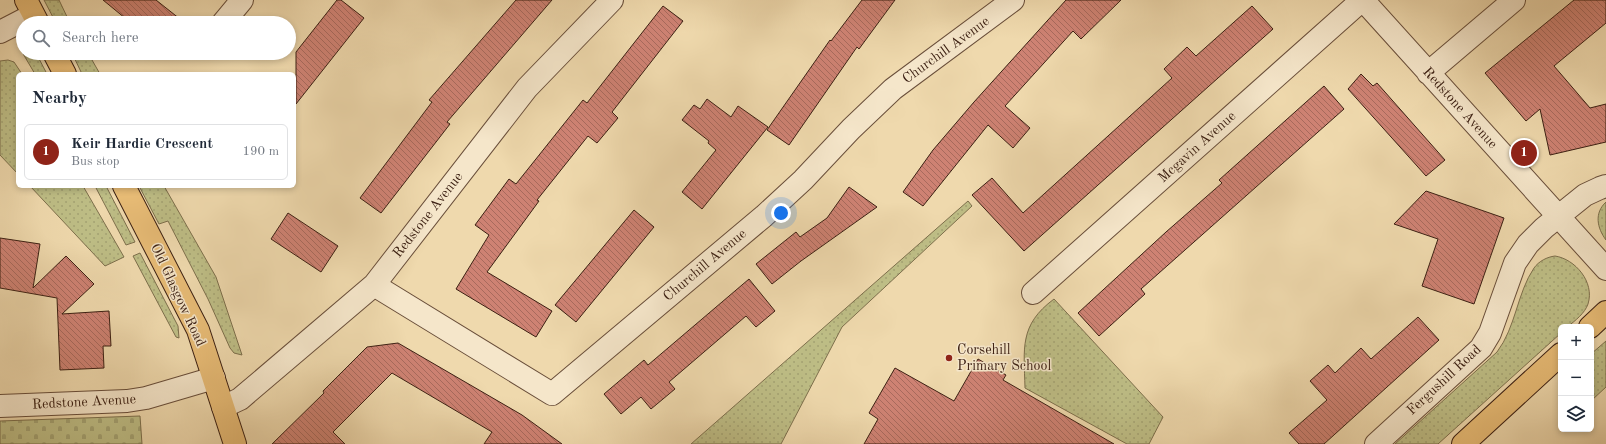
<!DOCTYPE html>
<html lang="en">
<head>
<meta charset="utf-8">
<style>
  body { margin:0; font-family:"Old Standard TT",serif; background:#f2f2f3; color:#1f2937 }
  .controls { position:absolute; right:12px; bottom:12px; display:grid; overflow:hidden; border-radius:6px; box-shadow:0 2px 6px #0003 }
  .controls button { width:36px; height:36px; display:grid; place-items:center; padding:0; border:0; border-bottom:1px solid #e0e1e3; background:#fff; color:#1f2937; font:20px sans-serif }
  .you { position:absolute; left:781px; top:213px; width:14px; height:14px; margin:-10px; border:3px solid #fff; border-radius:50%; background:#1a73e8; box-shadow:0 0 0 6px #1a73e833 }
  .badge { display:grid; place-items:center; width:26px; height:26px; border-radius:50%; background:#8f2418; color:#fff; font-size:13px; font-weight:700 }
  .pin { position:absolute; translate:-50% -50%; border:2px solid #fff; box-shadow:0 1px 4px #0006 }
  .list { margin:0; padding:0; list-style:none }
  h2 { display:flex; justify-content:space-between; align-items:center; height:52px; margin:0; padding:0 16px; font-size:17px }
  h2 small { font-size:13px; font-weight:400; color:#747a83 }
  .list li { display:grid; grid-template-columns:26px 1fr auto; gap:12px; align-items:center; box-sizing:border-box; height:56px; margin:0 8px 8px; padding:0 8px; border:1px solid #e0e1e3; border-radius:6px }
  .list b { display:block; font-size:15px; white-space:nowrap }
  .list p { margin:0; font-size:13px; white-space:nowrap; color:#747a83 }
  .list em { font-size:13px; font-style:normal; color:#747a83 }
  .icon { flex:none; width:22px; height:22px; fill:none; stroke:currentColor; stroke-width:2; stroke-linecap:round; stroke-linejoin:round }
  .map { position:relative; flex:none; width:1606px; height:444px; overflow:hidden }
  .search { position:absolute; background:#fff; box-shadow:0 2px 6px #0003; left:16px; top:16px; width:280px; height:44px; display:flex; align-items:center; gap:10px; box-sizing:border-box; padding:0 14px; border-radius:22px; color:#747a83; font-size:15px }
  .panel { position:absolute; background:#fff; box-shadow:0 2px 6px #0003; left:16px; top:72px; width:280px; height:116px; border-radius:6px }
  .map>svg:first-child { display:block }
  .grass { fill:url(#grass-dots); stroke:#7d6f4c }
  .cemetery { fill:url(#cemetery-stones); stroke:#7d6f4c }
  .building { fill:url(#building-back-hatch); stroke:#3c2013 }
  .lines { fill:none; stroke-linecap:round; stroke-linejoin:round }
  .minor-casing { stroke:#694e3a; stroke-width:24 }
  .major-casing { stroke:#3c2013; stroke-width:24 }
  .minor { stroke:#f5e6ca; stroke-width:22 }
  .major { stroke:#e8bc76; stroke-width:22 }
  .poi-dot { fill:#8f2418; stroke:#f5e6ca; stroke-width:1.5 }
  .labels { text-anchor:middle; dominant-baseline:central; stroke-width:3; stroke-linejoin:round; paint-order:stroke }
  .street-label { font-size:14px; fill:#3c2013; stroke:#f5e6ca }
  .poi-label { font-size:14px; fill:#3c2013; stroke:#f5e6ca; text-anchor:start }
</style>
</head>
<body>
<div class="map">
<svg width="1606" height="444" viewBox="0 0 1606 444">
  <defs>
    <pattern id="grass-dots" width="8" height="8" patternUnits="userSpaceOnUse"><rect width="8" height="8" fill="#bebe86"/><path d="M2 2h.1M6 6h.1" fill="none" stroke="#a4a373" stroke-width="1.8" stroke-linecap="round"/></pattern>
    <pattern id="cemetery-stones" width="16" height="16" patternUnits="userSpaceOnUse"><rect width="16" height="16" fill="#bebe86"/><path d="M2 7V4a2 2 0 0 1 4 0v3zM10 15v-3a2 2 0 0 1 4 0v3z" fill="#a4a373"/></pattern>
    <pattern id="building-back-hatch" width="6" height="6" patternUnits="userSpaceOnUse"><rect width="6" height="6" fill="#ce8273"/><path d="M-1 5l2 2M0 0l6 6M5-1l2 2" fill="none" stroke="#a86a5d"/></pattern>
  </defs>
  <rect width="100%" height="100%" fill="#efd9ad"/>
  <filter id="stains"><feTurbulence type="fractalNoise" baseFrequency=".005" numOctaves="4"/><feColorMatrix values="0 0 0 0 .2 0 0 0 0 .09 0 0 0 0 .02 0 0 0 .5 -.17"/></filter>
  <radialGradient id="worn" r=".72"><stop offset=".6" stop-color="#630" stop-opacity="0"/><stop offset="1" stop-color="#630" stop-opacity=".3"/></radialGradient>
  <path class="grass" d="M44,0H59L70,23H56Z
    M23,42V53H36L47,74H35L22,52Z
    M72,53H88L100,74H82Z
    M8,60L14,62L22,74H18V174L0,155V61Z
    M30,186H83L124,257L105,266Z
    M95,186H106L135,242L126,245Z
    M139,186H164L216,277L242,355L234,353L230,348L208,299L168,221L159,224Z
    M968,201L972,206L842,327L781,444H691Z
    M1606,202V240C1597,228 1594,213 1606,202Z
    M140,253L178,326L179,338L176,337L133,256Z
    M1555,256C1575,259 1595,282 1588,304C1585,313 1575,321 1567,327H1561V333L1438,444H1395L1497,352C1516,327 1517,293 1534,268C1539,261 1547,257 1555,256Z
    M1054,299L1163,417L1149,444H1127L1025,388C1024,348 1019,325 1054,299Z
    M1606,341V387L1592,400L1591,354Z"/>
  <path class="cemetery" d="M140,416L142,444H0V421Z"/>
  <path class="building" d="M103,0H156L185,23H131Z
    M337,0H341L364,18L296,104V52Z
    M516,0H552L447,122L450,124L381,213L360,198L432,102L429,100Z
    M862,0H895L859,49L857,47L789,145L767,130L830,40L831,41Z
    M1066,0H1121L1081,39L1073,31L1005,106L1030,128L1013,148L988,125L923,206L903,192L933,150L974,102Z
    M1574,0H1606V23L1554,66L1590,108L1606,104V142L1550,155L1540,109L1526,121L1485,73Z
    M663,6L683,21L612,112L618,118L597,143L588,136L537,200L539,201L487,272L552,311L536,337L456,289L489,235L475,225L509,179L516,184L583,100L587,103Z
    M1252,6L1273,29L1024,251L972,195L992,178L1023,213L1172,78L1164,69L1187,47L1196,56Z
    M1361,74L1373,86L1377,83L1445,160L1426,176L1348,89Z
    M1324,86L1344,109L1141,289L1145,294L1099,336L1078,313L1166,232L1222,183L1219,180Z
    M707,99L731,117L738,106L768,127L702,209L682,192L716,150L708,143L709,141L682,120L694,105L700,109Z
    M849,187L877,207L801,261L772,284L756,264L796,232L800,237L827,218Z
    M1426,191L1504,218L1474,304L1422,286L1438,239L1394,224Z
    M634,210L654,227L576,322L555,305Z
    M288,213L338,246L321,272L271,239Z
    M0,238L40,244L33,288L66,256L94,284L62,314L109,311L111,346H103L104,368L60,370L57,298L0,288Z
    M749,279L775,311L756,327L746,316L669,382L675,389L651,409L641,397L621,414L604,394L644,360L648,365Z
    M1418,317L1439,340L1324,444H1299L1289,433L1327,400L1310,381L1328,365L1335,373L1361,348L1371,359Z
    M398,343L522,415L562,444H484L492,432L392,373L333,432L345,444H272L324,393L323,391L367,347Z
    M978,359L1006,375L1003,380L1114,444H864L878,419L869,413L895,368L954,401Z"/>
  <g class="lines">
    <g class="minor-casing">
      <path id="minor" d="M1363,0L1606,269
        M223,23L242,0
        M0,32L33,15
        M1428,73L1514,0
        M374,285L552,394L764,216L803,180L851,129L893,89L1013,0
        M1033,293L1362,0
        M0,406L127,401L146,398L214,378
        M223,407L240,399L374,285L527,88L612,0
        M1376,444L1481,348L1490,333L1515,263L1528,244L1544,228L1585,195L1600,188L1606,186"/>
    </g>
    <g class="major-casing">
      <path id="major" d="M26,0L38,23
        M54,53L65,74
        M124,186L198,330L235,444
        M1590,327L1606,312
        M1463,444L1561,354"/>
    </g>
    <use href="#minor" class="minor"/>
    <use href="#major" class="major"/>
  </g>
  <circle class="poi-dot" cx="949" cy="358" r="4"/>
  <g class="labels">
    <g class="street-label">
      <text transform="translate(946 50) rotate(-36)">Churchill Avenue</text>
      <text transform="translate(1460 108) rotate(48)">Redstone Avenue</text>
      <text transform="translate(1197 147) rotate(-42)">Mcgavin Avenue</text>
      <text transform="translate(428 215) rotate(-52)">Redstone Avenue</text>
      <text transform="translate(705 265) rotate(-40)">Churchill Avenue</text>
      <text transform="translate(178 295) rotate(65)">Old Glasgow Road</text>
      <text transform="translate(1444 380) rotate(-43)">Fergushill Road</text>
      <text transform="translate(84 402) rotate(-3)">Redstone Avenue</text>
    </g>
    <g class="poi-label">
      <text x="957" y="350">Corsehill<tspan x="957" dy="16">Primary School</tspan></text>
    </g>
  </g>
  <rect width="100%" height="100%" filter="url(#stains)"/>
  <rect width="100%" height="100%" fill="url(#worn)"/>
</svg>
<div class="controls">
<button>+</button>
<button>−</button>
<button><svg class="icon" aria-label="layers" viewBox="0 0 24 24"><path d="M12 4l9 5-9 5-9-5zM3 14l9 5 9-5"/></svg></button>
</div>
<div class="you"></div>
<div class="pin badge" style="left:1524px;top:153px">1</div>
<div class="search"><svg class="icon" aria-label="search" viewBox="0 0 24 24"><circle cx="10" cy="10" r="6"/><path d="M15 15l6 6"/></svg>Search here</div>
<section class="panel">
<h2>Nearby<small></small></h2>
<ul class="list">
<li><span class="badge">1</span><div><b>Keir Hardie Crescent</b><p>Bus stop</p></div><em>190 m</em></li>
</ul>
</section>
</div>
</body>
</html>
